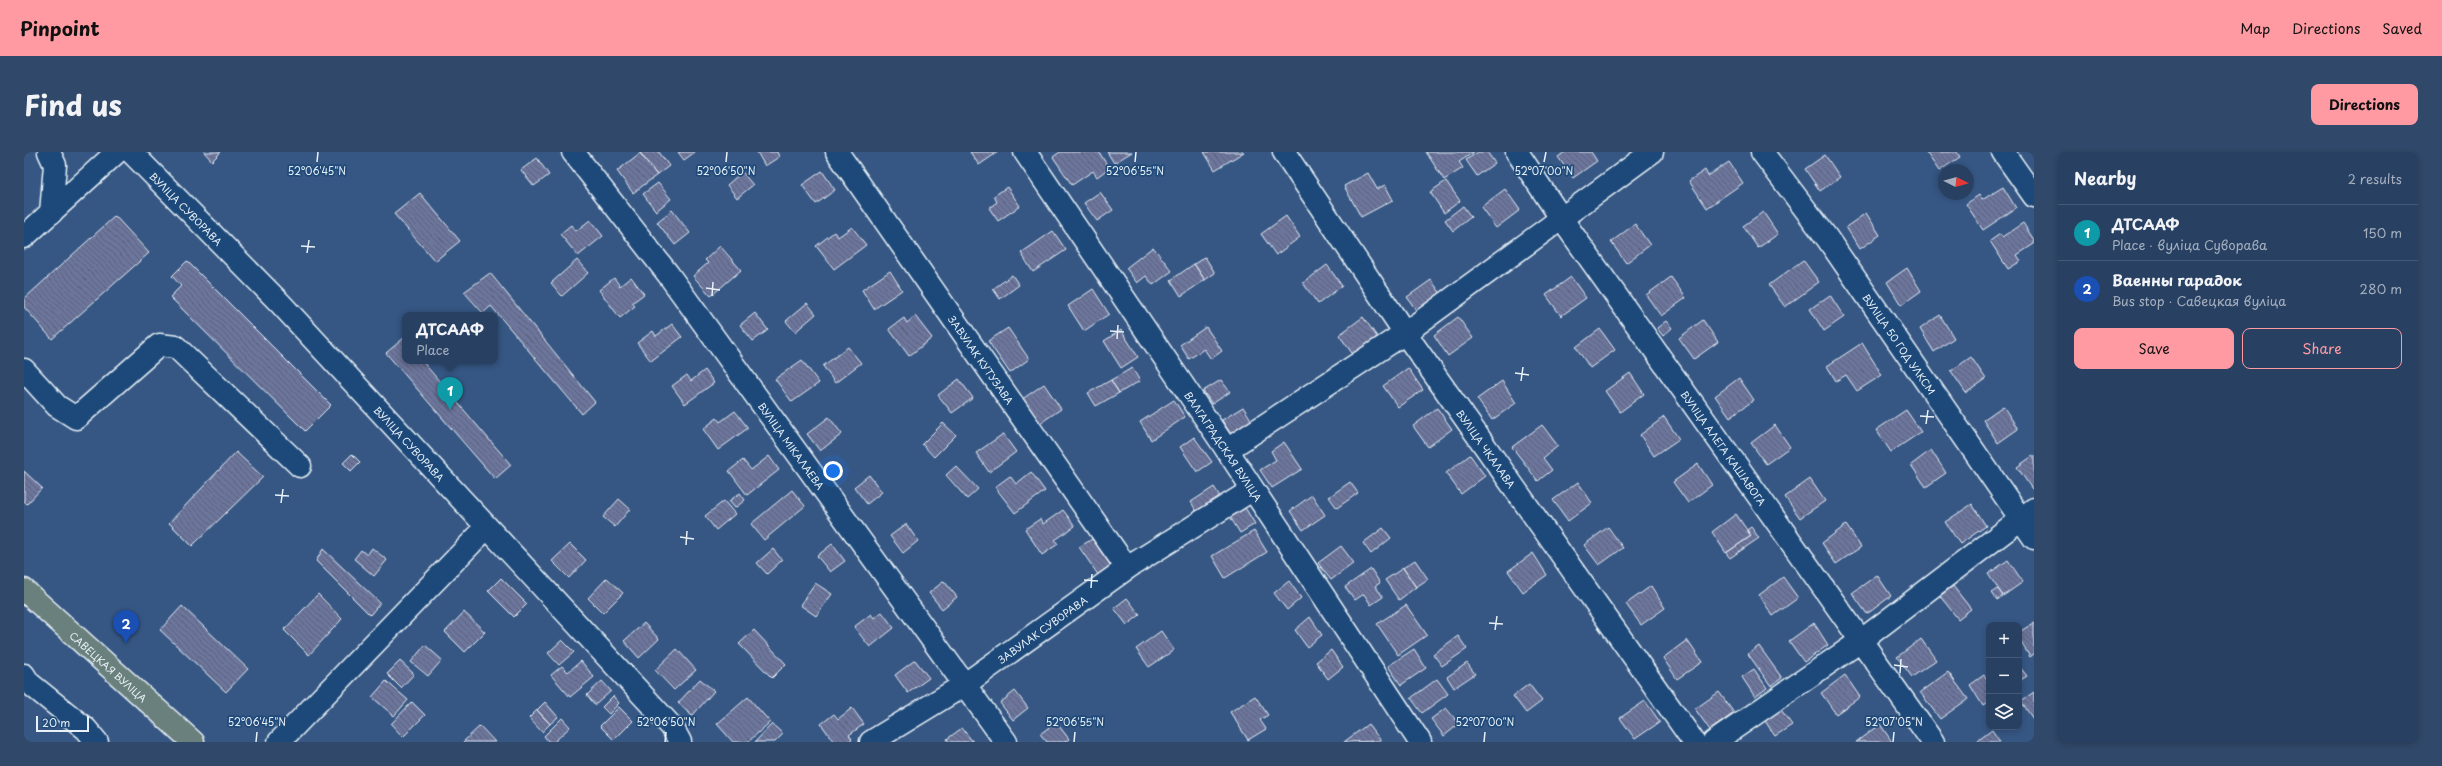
<!DOCTYPE html>
<html lang="en">
<head>
<meta charset="utf-8">
<style>
  body { margin:0; font-family:"Playpen Sans",sans-serif; background:#304869; color:#f1f3f6 }
  .controls { position:absolute; right:12px; bottom:12px; display:grid; overflow:hidden; border-radius:8px; box-shadow:0 2px 6px #0003 }
  .controls button { width:36px; height:36px; display:grid; place-items:center; padding:0; border:0; border-bottom:1px solid #445a78; background:#284163; color:#f1f3f6; font:20px sans-serif }
  .compass { position:absolute; left:1914px; top:12px; width:36px; height:36px; border-radius:50%; background:#284163; box-shadow:0 2px 6px #0003; rotate:96deg }
  .scale { position:absolute; left:12px; bottom:10px; width:53px; box-sizing:border-box; padding-left:4px; border:2px solid #e8f1f8; border-top:0; font-size:11px; line-height:14px; white-space:nowrap; color:#e8f1f8; -webkit-text-stroke:3px #1f4a7a; paint-order:stroke }
  .you { position:absolute; left:809px; top:319px; width:14px; height:14px; margin:-10px; border:3px solid #fff; border-radius:50%; background:#1a73e8; box-shadow:0 0 0 6px #1a73e833 }
  .badge { display:grid; place-items:center; width:26px; height:26px; border-radius:50%; background:#ff9aa2; color:#fff; font-size:13px; font-weight:700 }
  .pin { position:absolute; translate:-50% -33px; filter:drop-shadow(0 1px 2px #0008) }
  .pin::after { content:''; position:absolute; top:21px; width:14px; height:12px; background:inherit; clip-path:polygon(0 0,100% 0,50% 100%) }
  .popup { position:absolute; left:378px; top:160px; width:96px; height:52px; box-sizing:border-box; display:grid; place-content:center; border-radius:8px; background:#284163; filter:drop-shadow(0 1px 3px #0005); font-size:13px; white-space:nowrap; color:#a5afbe }
  .popup b { font-size:15px; color:#f1f3f6 }
  .popup::after { content:''; position:absolute; left:50%; top:100%; margin-left:-8px; border:8px solid transparent; border-top-color:#284163 }
  .list { margin:0; padding:0; list-style:none }
  h2 { display:flex; justify-content:space-between; align-items:center; height:52px; margin:0; padding:0 16px; font-size:17px }
  h2 small { font-size:13px; font-weight:400; color:#a5afbe }
  .list li { display:grid; grid-template-columns:26px 1fr auto; gap:12px; align-items:center; box-sizing:border-box; height:56px; padding:0 16px; border-top:1px solid #445a78 }
  .list b { display:block; font-size:15px; white-space:nowrap }
  .list p { margin:0; font-size:13px; white-space:nowrap; color:#a5afbe }
  .list em { font-size:13px; font-style:normal; color:#a5afbe }
  .actions { display:flex; gap:8px; padding:12px 16px }
  .actions a { flex:1; padding:9px 0; border:1px solid #ff9aa2; border-radius:8px; text-align:center; font-size:14px; color:#ff9aa2 }
  .actions .main { background:#ff9aa2; color:#111 }
  .icon { flex:none; width:22px; height:22px; fill:none; stroke:currentColor; stroke-width:2; stroke-linecap:round; stroke-linejoin:round }
  .map { position:relative; flex:none; width:2010px; height:590px; overflow:hidden; border-radius:8px }
  header { display:flex; align-items:center; gap:24px; box-sizing:border-box; height:56px; padding:0 20px; background:#ff9aa2; color:#111 }
  header strong { font-size:19px }
  nav { display:flex; gap:22px; margin-inline-start:auto; font-size:14px }
  .intro { display:flex; align-items:center; justify-content:space-between; box-sizing:border-box; height:96px; padding:0 24px }
  h1 { margin:0; font-size:28px }
  .button { padding:10px 18px; border-radius:8px; background:#ff9aa2; color:#111; font-size:14px; font-weight:700 }
  main { display:flex; gap:24px; padding:0 24px }
  aside { flex:1; background:#284163; border-radius:8px; box-shadow:0 2px 6px #0003 }
  .map>svg:first-child { display:block }
  .building { fill:url(#building-back-hatch); stroke:#e8f1f8 }
  .lines { fill:none; stroke-linecap:round; stroke-linejoin:round }
  .minor-casing { stroke:#e8f1f8; stroke-width:25 }
  .major-casing { stroke:#e8f1f8; stroke-width:25 }
  .minor { stroke:#1f4a7a; stroke-width:22 }
  .major { stroke:#6a807d; stroke-width:22 }
  .ticks { fill:none; stroke:#e8f1f8; stroke-width:1.5 }
  .labels { text-anchor:middle; dominant-baseline:central; stroke-width:3.5; stroke-linejoin:round; paint-order:stroke }
  .street-label { font-size:10px; fill:#e8f1f8; stroke:#1f4a7a }
  .ticks-label { font-size:10px; text-anchor:middle; fill:#e8f1f8; stroke:#1f4a7a; stroke-width:3.5; stroke-linejoin:round; paint-order:stroke }
</style>
</head>
<body>
<header>
<strong>Pinpoint</strong>
<nav><a>Map</a><a>Directions</a><a>Saved</a></nav>
</header>
<div class="intro"><h1>Find us</h1><a class="button">Directions</a></div>
<main>
<div class="map">
<svg width="2010" height="590" viewBox="0 0 2010 590">
  <defs>
    <pattern id="building-back-hatch" width="6" height="6" patternUnits="userSpaceOnUse"><rect width="6" height="6" fill="#6c749c"/><path d="M-1 5l2 2M0 0l6 6M5-1l2 2" fill="none" stroke="#5b6077"/></pattern>
  </defs>
  <rect width="100%" height="100%" fill="#365784"/>
  <filter id="ink" filterUnits="userSpaceOnUse"><feTurbulence type="fractalNoise" baseFrequency=".025" numOctaves="2"/><feDisplacementMap in="SourceGraphic" scale="8" xChannelSelector="R" yChannelSelector="G"/><feConvolveMatrix kernelMatrix="1 2 1 2 8 2 1 2 1" color-interpolation-filters="sRGB"/></filter>
  <g filter="url(#ink)">
    <path class="building" d="M180,0H197L188,9Z
      M618,0H635L645,14L633,23L616,1Z
      M654,0H671L660,8Z
      M733,0H753L755,5L741,14Z
      M946,0H974L955,13Z
      M1036,0H1075L1085,16L1073,25L1069,19L1048,33L1029,5Z
      M1083,0H1108L1090,11Z
      M1180,0H1220L1191,18Z
      M1402,0H1450L1435,10L1439,16L1420,28Z
      M1454,0H1463L1471,11L1453,24L1442,8Z
      M1541,0H1567L1573,9L1549,26L1534,5Z
      M1902,0H1933L1936,5L1915,19Z
      M616,1L633,23L609,41L593,19Z
      M1801,3L1816,25L1796,39L1781,17Z
      M513,6L525,23L510,34L497,18Z
      M1705,10L1719,31L1683,56L1665,29L1681,18L1684,24Z
      M798,19L811,38L792,52L778,33Z
      M718,20L729,33L713,46L703,33Z
      M1344,21L1353,37L1361,33L1369,48L1337,65L1320,34Z
      M1422,29L1436,49L1420,61L1406,40Z
      M634,31L647,47L632,59L619,42Z
      M983,35L996,54L974,69L965,56L973,50L970,44Z
      M1979,35L1992,56L1959,78L1942,52L1955,43L1958,48Z
      M1481,37L1496,58L1472,76L1457,55Z
      M1076,40L1089,58L1073,69L1060,51Z
      M396,41L436,89L411,109L370,62Z
      M1439,54L1447,65L1429,79L1421,68Z
      M648,58L666,81L651,93L633,70Z
      M1739,60L1754,82L1734,96L1719,74Z
      M1842,61L1856,83L1836,97L1822,75Z
      M91,64L125,101L28,187L0,155V147Z
      M1262,64L1276,85L1252,103L1237,82Z
      M566,68L579,84L554,104L536,82L547,73L552,79Z
      M1999,71L2010,88V92L1993,103L1997,109L1984,117L1966,89L1976,82L1978,85Z
      M1611,72L1626,93L1602,111L1587,90Z
      M828,75L842,93L810,117L792,94L810,80L814,85Z
      M1029,79L1042,98L1009,120L997,101Z
      M696,94L717,118L687,144L669,124L684,111L681,108Z
      M1129,95L1148,119L1129,133L1122,124L1113,131L1102,116Z
      M1181,105L1191,121L1181,128L1170,112Z
      M553,108L564,121L538,144L527,131Z
      M1779,108L1795,130L1761,155L1745,133Z
      M163,109L307,253L281,279L146,145L157,134L148,124Z
      M1170,112L1181,128L1157,144L1147,128Z
      M1303,113L1318,134L1294,152L1279,131Z
      M1883,116L1897,139L1877,153L1863,130Z
      M866,119L878,138L850,157L838,138Z
      M466,121L571,250L558,262L467,154L459,161L440,140Z
      M988,123L995,133L976,147L969,137Z
      M607,125L620,142L608,151L611,154L596,166L575,138L590,126L596,134Z
      M1547,125L1562,146L1537,164L1522,143Z
      M1647,125L1662,146L1637,164L1622,143Z
      M1407,128L1418,143L1394,161L1383,145Z
      M1069,137L1085,162L1060,179L1044,154Z
      M1806,143L1820,165L1800,179L1786,157Z
      M783,151L792,162L771,180L762,169Z
      M731,161L744,178L729,189L716,173Z
      M1916,163L1930,186L1910,200L1896,177Z
      M891,164L908,186L885,204L865,177L880,166L883,171Z
      M1339,165L1354,186L1330,204L1315,183Z
      M1434,165L1449,186L1424,204L1410,183Z
      M1679,168L1694,190L1670,207L1655,186Z
      M1642,169L1648,176L1639,184L1633,176Z
      M648,172L658,185L627,209L613,191L629,179L632,184Z
      M1182,175L1198,199L1187,207L1180,197L1165,207L1156,193Z
      M984,176L1005,207L986,221L964,189Z
      M1576,177L1591,198L1566,216L1552,195Z
      M1097,178L1114,205L1097,216L1080,189Z
      M381,185V209H398L487,313L471,327L362,201Z
      M1838,191L1858,223L1833,239L1822,223L1812,229L1803,214Z
      M824,195L837,211L811,231L799,214Z
      M1947,205L1962,227L1942,241L1927,219Z
      M778,208L795,231L768,250L751,227Z
      M1108,216L1116,229L1095,241L1087,228Z
      M1384,216L1399,238L1374,255L1359,234Z
      M681,218L690,231L661,252L648,234L663,223L667,229Z
      M1606,221L1620,242L1596,260L1581,239Z
      M1715,226L1730,248L1706,265L1691,244Z
      M935,227L949,246L928,261L914,243Z
      M1087,228L1095,241L1072,254L1064,241Z
      M1197,228L1206,240L1188,252L1179,239Z
      M1478,229L1492,251L1468,268L1453,247Z
      M1020,232L1037,257L1015,272L997,248Z
      M1150,248L1161,265L1127,288L1116,270Z
      M1979,254L1994,277L1974,291L1959,268Z
      M1219,255L1230,272L1209,286L1198,268Z
      M1413,256L1428,277L1404,295L1389,274Z
      M1882,258L1897,280L1867,300L1852,278Z
      M711,259L724,276L694,298L679,277L693,266L696,270Z
      M805,265L818,282L796,299L783,282Z
      M1640,265L1655,287L1630,304L1616,283Z
      M919,271L932,283L910,305L898,292Z
      M1518,273L1534,294L1519,306L1528,318L1514,329L1488,295Z
      M1751,273L1766,295L1742,312L1727,291Z
      M979,282L992,300L965,320L952,301Z
      M1170,285L1188,310L1173,320L1156,295Z
      M1260,290L1278,317L1248,336L1236,318L1252,308L1247,299Z
      M1907,298L1922,321L1902,335L1887,313Z
      M212,300L239,325L168,394L145,371Z
      M328,302L336,310L327,319L319,311Z
      M1446,303L1461,324L1437,342L1422,321Z
      M2010,303V336L2008,337L1993,315Z
      M745,304L755,318L723,343L705,319L719,308L727,318Z
      M1674,312L1688,333L1664,351L1649,330Z
      M932,314L954,337L943,347L922,323Z
      M0,319L18,336L3,352L0,349Z
      M1007,320L1021,339L991,361L971,335L986,324L992,332Z
      M845,323L858,340L843,352L830,335Z
      M1786,327L1801,349L1776,366L1761,345Z
      M1326,330L1334,341L1313,356L1305,345Z
      M1554,330L1568,351L1544,369L1529,348Z
      M1190,335L1200,351L1176,365L1167,350Z
      M768,338L781,354L740,388L727,372Z
      M716,341L721,348L711,356L705,349Z
      M1288,343L1301,363L1279,378L1266,359Z
      M595,347L606,357L591,375L579,365Z
      M700,349L711,362L692,378L681,364Z
      M1948,352L1962,374L1936,392L1921,370Z
      M1220,354L1231,372L1216,381L1205,363Z
      M1039,358L1051,374L1031,388L1034,392L1018,403L1001,377L1016,367L1019,372Z
      M1712,362L1727,384L1702,401L1688,380Z
      M882,372L894,389L879,401L866,384Z
      M1822,373L1837,395L1812,412L1798,391Z
      M1584,375L1599,396L1575,413L1560,393Z
      M1727,375L1735,386L1706,406L1702,401L1727,384L1723,378Z
      M1359,376L1367,386L1347,402L1339,391Z
      M1230,379L1243,400L1201,426L1188,404Z
      M1070,386L1089,415L1075,424L1055,395Z
      M546,392L562,408L545,426L528,409Z
      M808,392L821,409L806,420L793,404Z
      M1317,394L1330,411L1307,428L1294,411Z
      M348,396L363,408L350,424L330,407L337,398L343,403Z
      M299,397L356,451L346,463L292,409Z
      M749,397L758,408L743,422L733,411Z
      M1509,401L1523,423L1499,440L1484,419Z
      M1391,408L1404,427L1392,435L1379,416Z
      M1984,408L1999,430L1979,444L1964,422Z
      M1379,416L1392,435L1375,448L1361,428Z
      M1347,417L1356,431L1351,434L1359,445L1347,453L1340,442L1331,448L1321,435Z
      M1853,423L1867,444L1843,462L1828,441Z
      M1759,425L1774,446L1749,464L1735,443Z
      M477,426L503,452L490,465L464,439Z
      M583,426L599,441L579,461L564,446Z
      M920,429L933,445L918,457L905,441Z
      M1265,429L1277,446L1263,458L1250,441Z
      M791,431L808,442L792,464L776,453Z
      M1627,434L1641,456L1617,473L1602,452Z
      M1929,434L1947,457L1934,467L1916,444Z
      M1974,437L1979,444L1973,448L1968,441Z
      M294,442L318,467L285,503L260,478Z
      M1103,446L1116,463L1103,473L1090,456Z
      M1382,453L1403,483L1374,503L1353,472Z
      M158,454L224,517L202,540L136,478Z
      M440,460L461,480L441,500L421,480Z
      M858,460L870,476L846,495L830,475L847,462L850,466Z
      M1286,465L1298,483L1283,495L1271,478Z
      M620,471L635,487L615,506L600,489Z
      M1790,471L1804,493L1780,510L1765,489Z
      M2010,471V502L2006,505L1995,487V480Z
      M730,478L762,512L748,526L715,492Z
      M1137,479L1150,498L1125,515L1112,497Z
      M1434,484L1443,497L1418,514L1409,502Z
      M1897,487L1912,508L1888,525L1873,505Z
      M538,488L550,500L535,513L524,501Z
      M1663,488L1678,510L1653,527L1639,506Z
      M401,493L418,508L404,524L387,510Z
      M1735,494L1758,526L1747,534L1724,502Z
      M653,497L672,518L650,538L631,518Z
      M1390,497L1402,516L1377,533L1364,514Z
      M1307,498L1319,515L1304,527L1292,510Z
      M891,508L905,526L884,541L871,523Z
      M376,509L390,522L377,536L363,522Z
      M557,509L570,525L546,545L527,523L538,514L544,520Z
      M1443,511L1451,522L1430,536L1423,525Z
      M1995,514L2003,524L1995,529Z
      M1730,517L1743,536L1731,545L1718,525Z
      M1924,520L1944,547L1916,567L1896,540Z
      M1821,523L1836,545L1812,562L1797,541Z
      M1960,523L1965,530V550L1959,554L1946,533Z
      M676,527L690,539L668,564L654,551Z
      M1413,527L1424,542L1398,561L1387,546Z
      M362,529L384,548L370,564L348,545Z
      M578,529L587,539L571,553L563,543Z
      M1505,532L1518,549L1502,561L1489,544Z
      M991,539L1004,556L989,568L976,551Z
      M1695,540L1710,561L1686,578L1671,557Z
      M2010,540V566L2009,567L1997,549Z
      M589,544L595,551L585,562L578,555Z
      M1231,544L1244,563L1236,568L1242,577L1224,588L1206,560Z
      M724,545L746,570L724,590H709L693,572Z
      M1621,549L1636,570L1611,587L1596,566Z
      M388,550L401,563L379,585L367,572Z
      M521,550L534,565L526,572L513,558Z
      M595,555L609,569L590,588L576,574Z
      M1755,555L1768,573L1751,584L1739,566Z
      M828,556L840,572L825,583L828,587L824,590H810L797,572L810,562L814,567Z
      M1422,556L1435,572L1420,584L1407,567Z
      M513,558L526,572L518,580L505,566Z
      M538,566L546,575L530,590H525L520,584Z
      M1032,570L1045,587L1041,590H1023L1016,582Z
      M748,572L759,582L751,590H731Z
      M1344,572L1357,589L1320,590Z
      M1856,572L1868,590H1832Z
      M456,574L471,590H439Z
      M938,576L949,590H925L923,587Z
      M1968,578L1976,590H1952Z"/>
    <g class="lines">
      <g class="minor-casing">
        <g id="minor">
          <path d="M25,0L31,13L27,61"/>
          <path id="s1" d="M107,0L256,151L648,575L656,590"/>
          <path id="s2" d="M549,0L644,122L982,590"/>
          <path id="s3" d="M813,0L1103,416"/>
          <path id="s4" d="M1001,0L1203,298L1396,590"/>
          <path id="s5" d="M1260,0L1381,181L1670,590"/>
          <path id="s6" d="M1493,0L1537,66L1909,590"/>
          <path id="s7" d="M1738,0L1803,86L2010,386"/>
          <path d="M1979,0L2010,44"/>
          <path d="M0,85L93,0"/>
          <path d="M0,218L33,254L52,266L135,193L152,195L276,314"/>
          <path d="M1203,298L1381,181L1628,0"/>
          <path d="M0,523L5,531L62,577L73,590"/>
          <path d="M255,590L462,376"/>
          <path id="s8" d="M847,590L940,533L1103,416L1228,338"/>
          <path d="M1690,590L1838,488L2010,357"/>
        </g>
      </g>
      <g class="major-casing">
        <g id="major">
          <path id="s9" d="M0,438L169,590"/>
        </g>
      </g>
      <use href="#minor" class="minor"/>
      <use href="#major" class="major"/>
    </g>
  </g>
  <path class="ticks" d="M293,10L294,0M702,10L703,0M1111,10L1112,0M1520,10L1522,0M277,94L291,95M283,101L285,88M682,136L696,138M688,144L689,130M1086,179L1100,180M1093,187L1094,173M1491,221L1505,223M1497,229L1499,215M1896,264L1910,265M1902,272L1904,258M251,343L265,344M257,351L259,337M656,385L670,387M662,393L663,379M1060,428L1074,429M1067,436L1068,422M1465,471L1479,472M1471,478L1473,464M1870,513L1884,515M1876,521L1877,507M232,590L233,580M641,590L642,580M1050,590L1051,580M1460,590L1461,580M1869,590L1870,580"/>
  <g class="labels">
    <g class="street-label">
      <text stroke="none"><textPath href="#s1" startOffset="79">ВУЛІЦА СУВОРАВА</textPath></text>
      <text stroke="none"><textPath href="#s7" startOffset="236">ВУЛІЦА 50 ГОД УЛКСМ</textPath></text>
      <text stroke="none"><textPath href="#s3" startOffset="253">ЗАВУЛАК КУТУЗАВА</textPath></text>
      <text stroke="none"><textPath href="#s1" startOffset="403">ВУЛІЦА СУВОРАВА</textPath></text>
      <text stroke="none"><textPath href="#s2" startOffset="366">ВУЛІЦА МІКАЛАЕВА</textPath></text>
      <text stroke="none"><textPath href="#s4" startOffset="355">ВАЛГАГРАДСКАЯ ВУЛІЦА</textPath></text>
      <text stroke="none"><textPath href="#s6" startOffset="361">ВУЛІЦА АЛЕГА КАШАВОГА</textPath></text>
      <text stroke="none"><textPath href="#s5" startOffset="359">ВУЛІЦА ЧКАЛАВА</textPath></text>
      <text stroke="none"><textPath href="#s8" startOffset="205">ЗАВУЛАК СУВОРАВА</textPath></text>
      <text stroke="none"><textPath href="#s9" startOffset="114">САВЕЦКАЯ ВУЛІЦА</textPath></text>
    </g>
  </g>
  <g class="ticks-label">
    <text x="293" y="23">52°06'45"N</text>
    <text x="702" y="23">52°06'50"N</text>
    <text x="1111" y="23">52°06'55"N</text>
    <text x="1520" y="23">52°07'00"N</text>
    <text x="233" y="574">52°06'45"N</text>
    <text x="642" y="574">52°06'50"N</text>
    <text x="1051" y="574">52°06'55"N</text>
    <text x="1461" y="574">52°07'00"N</text>
    <text x="1870" y="574">52°07'05"N</text>
  </g>
</svg>
<div class="controls">
<button>+</button>
<button>−</button>
<button><svg class="icon" aria-label="layers" viewBox="0 0 24 24"><path d="M12 4l9 5-9 5-9-5zM3 14l9 5 9-5"/></svg></button>
</div>
<svg class="compass" viewBox="-18 -18 36 36"><path d="M0-13l5 13h-10z" fill="#e53935"/><path d="M0 13l5-13h-10z" fill="#a5afbe"/></svg>
<div class="scale">20 m</div>
<div class="you"></div>
<div class="pin badge" style="left:426px;top:258px;background:#0f9aa8">1</div>
<div class="popup"><b>ДТСААФ</b>Place</div>
<div class="pin badge" style="left:102px;top:491px;background:#1a4fb4">2</div>
</div>
<aside>
<h2>Nearby<small>2 results</small></h2>
<ul class="list">
<li><span class="badge" style="background:#0f9aa8">1</span><div><b>ДТСААФ</b><p>Place · вуліца Суворава</p></div><em>150 m</em></li>
<li><span class="badge" style="background:#1a4fb4">2</span><div><b>Ваенны гарадок</b><p>Bus stop · Савецкая вуліца</p></div><em>280 m</em></li>
</ul>
<div class="actions"><a class="main">Save</a><a>Share</a></div>
</aside>
</main>
</body>
</html>
